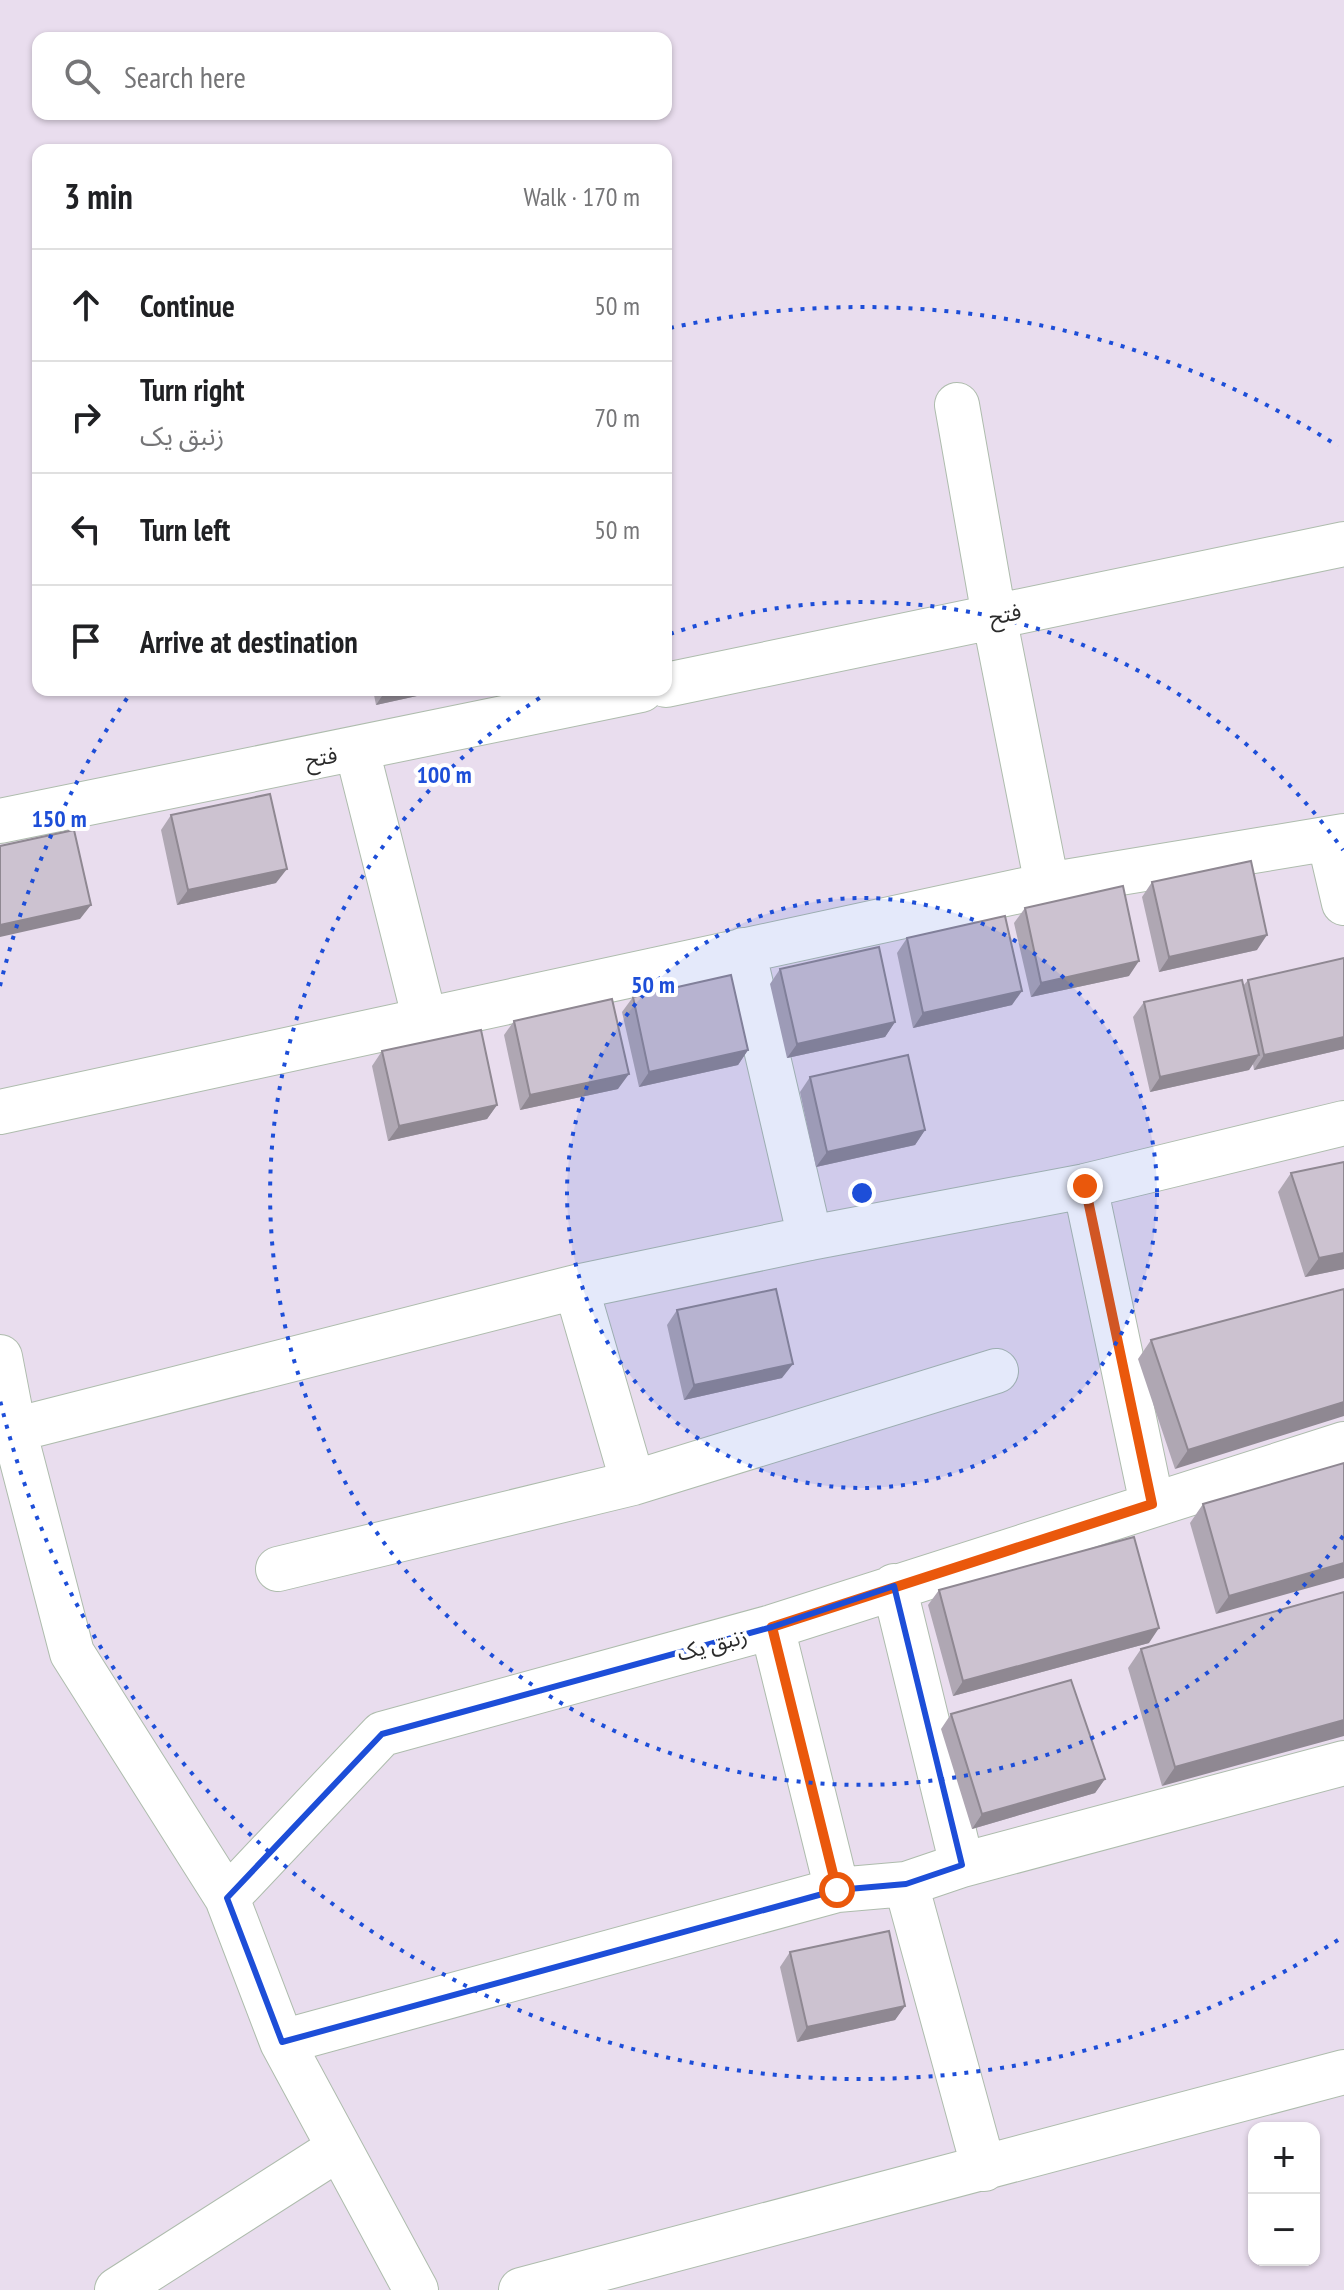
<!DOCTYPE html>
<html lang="en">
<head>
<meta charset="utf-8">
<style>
  body { margin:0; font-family:"PT Sans Narrow","Noto Sans Arabic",sans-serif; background:#f2f2f2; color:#202124 }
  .controls { position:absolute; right:24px; bottom:24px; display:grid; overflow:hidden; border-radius:16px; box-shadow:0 2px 6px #0004 }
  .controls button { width:72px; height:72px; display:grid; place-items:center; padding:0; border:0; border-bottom:2px solid #e0e0e0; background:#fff; color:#202124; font:40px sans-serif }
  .stop { position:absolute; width:24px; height:24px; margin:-18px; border:6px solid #ea580c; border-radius:50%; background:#fff }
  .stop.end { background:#ea580c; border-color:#fff; box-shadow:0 2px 8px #0008 }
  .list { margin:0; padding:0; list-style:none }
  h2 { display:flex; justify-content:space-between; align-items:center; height:104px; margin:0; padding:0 32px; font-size:34px }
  h2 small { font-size:26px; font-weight:400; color:#757577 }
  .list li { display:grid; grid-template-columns:52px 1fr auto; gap:24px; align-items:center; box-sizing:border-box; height:112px; padding:0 32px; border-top:2px solid #e0e0e0 }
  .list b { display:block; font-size:30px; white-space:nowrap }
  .list p { margin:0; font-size:26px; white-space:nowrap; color:#757577 }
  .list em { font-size:26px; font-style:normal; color:#757577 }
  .icon { flex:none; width:44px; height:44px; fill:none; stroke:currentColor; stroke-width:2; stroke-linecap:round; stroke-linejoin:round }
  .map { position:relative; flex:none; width:1344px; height:2290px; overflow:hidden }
  .search { position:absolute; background:#fff; box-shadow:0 2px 6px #0004; left:32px; top:32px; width:640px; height:88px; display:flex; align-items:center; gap:20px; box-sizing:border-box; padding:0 28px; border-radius:16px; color:#757577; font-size:30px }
  .panel { position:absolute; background:#fff; box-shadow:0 2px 6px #0004; left:32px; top:144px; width:640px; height:552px; border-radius:16px }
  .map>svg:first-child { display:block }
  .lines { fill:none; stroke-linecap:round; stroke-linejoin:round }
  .minor-casing { stroke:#aebcad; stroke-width:46 }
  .minor { stroke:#fff; stroke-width:44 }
  .wall { fill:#afa7b3 }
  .shaded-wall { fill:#8f8892 }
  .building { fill:#ccc2d0; stroke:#8f8892; stroke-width:2 }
  .route { stroke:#ea580c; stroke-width:10 }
  .marked { fill:none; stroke:#1d4ed8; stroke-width:6; stroke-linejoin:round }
  .ring { fill:none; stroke:#1d4ed8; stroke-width:4; stroke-dasharray:4 8 }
  .labels { text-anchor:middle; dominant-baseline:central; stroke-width:8; stroke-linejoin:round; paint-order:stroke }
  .street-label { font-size:22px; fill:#2b2b2b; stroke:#fff }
  .centre { fill:#1d4ed8; stroke:#fff; stroke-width:4 }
  .ring-label { font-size:24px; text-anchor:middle; font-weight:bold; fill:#1d4ed8; stroke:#fff; stroke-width:8; stroke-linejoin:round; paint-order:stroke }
</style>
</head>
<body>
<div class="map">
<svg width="1344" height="2290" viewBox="0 0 1344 2290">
  <rect width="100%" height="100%" fill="#e9ddee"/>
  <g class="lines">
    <g class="minor-casing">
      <path id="minor" d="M957,405L994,616L1047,885
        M666,685L1344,544
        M357,750L425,1020
        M0,821L641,690
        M1329,839L1344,903
        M743,950L810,1238
        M0,1112L1047,885L1344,836
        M1085,1186L1152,1504
        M576,1287L633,1483
        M0,1357L14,1430L72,1653L227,1898L282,2042L416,2290
        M0,1438L14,1430L576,1287L810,1238L1085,1186L1344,1123
        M278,1569L633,1483L996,1371
        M894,1586L962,1865
        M772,1627L837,1890
        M906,1884L984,2169
        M227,1898L382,1734L772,1627L1344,1444
        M282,2042L837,1890L906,1884L962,1865L1344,1763
        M117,2290L339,2148
        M521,2290L1344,2072"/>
    </g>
    <use href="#minor" class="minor"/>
  </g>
  <path class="wall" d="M373,690H444L376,705Z
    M171,815L276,883L177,905L161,830Z
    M1152,882L1257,950L1159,972L1142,897Z
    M1025,908L1129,976L1031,997L1014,923Z
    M907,938L1012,1005L913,1028L897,953Z
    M1344,958V1049L1254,1070L1253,1064L1249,1070L1150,1092L1133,1017L1144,1002L1243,986L1248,980Z
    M780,969L895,1022L885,1037L787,1058L770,984Z
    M633,997L748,1050L738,1065L639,1087L622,1012Z
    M514,1021L618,1089L520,1110L504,1035Z
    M382,1051L497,1105L487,1119L388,1141L372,1066Z
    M810,1077L925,1130L915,1145L816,1167L800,1092Z
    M1344,1162V1269L1305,1277L1278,1192L1291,1173Z
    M1344,1289L1175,1469L1138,1359L1151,1340Z
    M677,1310L782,1378L684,1400L667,1325Z
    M1344,1463L1216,1614L1190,1523L1203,1504Z
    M939,1590L1149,1643L953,1696L928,1605Z
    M1344,1592L1162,1786L1128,1668L1141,1649Z
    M951,1714L1105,1779L1095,1793L972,1829L941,1729Z
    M790,1952L905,2006L895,2020L797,2042L780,1967Z"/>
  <path class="shaded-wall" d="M386,690H444L376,705Z
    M287,869L276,883L177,905L188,890Z
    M91,905L80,919L0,937V925Z
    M1267,935L1257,950L1159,972L1169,957Z
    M1139,961L1129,976L1031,997L1041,983Z
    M1022,991L1012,1005L913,1028L923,1013Z
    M895,1022L885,1037L787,1058L797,1044Z
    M1344,1037V1049L1254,1070L1264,1055Z
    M748,1050L738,1065L639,1087L649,1072Z
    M1259,1055L1249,1070L1150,1092L1160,1077Z
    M629,1074L618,1089L520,1110L530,1095Z
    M497,1105L487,1119L388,1141L399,1126Z
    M925,1130L915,1145L816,1167L827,1152Z
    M1344,1253V1269L1305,1277L1319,1258Z
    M793,1364L782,1378L684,1400L694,1385Z
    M1344,1402V1416L1175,1469L1188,1450Z
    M1344,1563V1578L1216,1614L1229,1596Z
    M1159,1628L1149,1643L953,1696L963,1681Z
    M1344,1720V1736L1162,1786L1175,1767Z
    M1105,1779L1095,1793L972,1829L982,1814Z
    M905,2006L895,2020L797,2042L807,2027Z"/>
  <path class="building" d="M270,794L287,869L188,890L171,815Z
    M74,830L91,905L0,925V846Z
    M1251,861L1267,935L1169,957L1152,882Z
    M1123,886L1139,961L1041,983L1025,908Z
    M1005,916L1022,991L923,1013L907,938Z
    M879,947L895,1022L797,1044L780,969Z
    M1344,958V1037L1264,1055L1248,980Z
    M731,975L748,1050L649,1072L633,997Z
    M1242,980L1259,1055L1160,1077L1144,1002Z
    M612,999L629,1074L530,1095L514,1021Z
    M481,1030L497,1105L399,1126L382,1051Z
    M908,1055L925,1130L827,1152L810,1077Z
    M1344,1162V1253L1319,1258L1291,1173Z
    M776,1289L793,1364L694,1385L677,1310Z
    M1344,1289V1402L1188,1450L1151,1340Z
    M1344,1463V1563L1229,1596L1203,1504Z
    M1134,1537L1159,1628L963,1681L939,1590Z
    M1344,1592V1720L1175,1767L1141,1649Z
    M1071,1680L1105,1779L982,1814L951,1714Z
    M889,1931L905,2006L807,2027L790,1952Z"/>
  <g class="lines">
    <path class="route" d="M837,1890L772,1627L1152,1504L1085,1186"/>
  </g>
  <path class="marked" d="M894,1586L962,1865L906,1884L837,1890L282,2042L227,1898L382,1734L772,1627Z"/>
  <circle cx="862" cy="1193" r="295" fill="#1d4ed8" fill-opacity=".12"/>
  <g class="ring">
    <circle cx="862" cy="1193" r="295"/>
    <path d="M1343 1536A591 591 0 1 1 549 692M670 634A591 591 0 0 1 1343 850"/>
    <path d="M1338 1940A886 886 0 0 1 0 1400M0 986A886 886 0 0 1 132 691M670 328A886 886 0 0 1 1338 446"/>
  </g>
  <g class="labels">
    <g class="street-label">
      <text transform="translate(1005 614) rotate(-12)">فتح</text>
      <text transform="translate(321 757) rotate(-11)">فتح</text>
      <text transform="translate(712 1644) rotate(-15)">زنبق یک</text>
    </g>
  </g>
  <circle cx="862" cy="1193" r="12" class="centre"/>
  <g class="ring-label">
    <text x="444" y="783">100 m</text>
    <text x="59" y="827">150 m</text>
    <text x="653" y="993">50 m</text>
  </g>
</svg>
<div class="controls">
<button>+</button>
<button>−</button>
</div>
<div class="stop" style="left:837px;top:1890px"></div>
<div class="stop end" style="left:1085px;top:1186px"></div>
<div class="search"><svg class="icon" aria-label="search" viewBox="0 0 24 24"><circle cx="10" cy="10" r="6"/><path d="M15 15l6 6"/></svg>Search here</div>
<section class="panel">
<h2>3 min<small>Walk · 170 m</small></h2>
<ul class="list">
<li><svg class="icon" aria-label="ahead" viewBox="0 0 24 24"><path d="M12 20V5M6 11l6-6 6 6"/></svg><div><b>Continue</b></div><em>50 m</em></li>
<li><svg class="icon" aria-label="right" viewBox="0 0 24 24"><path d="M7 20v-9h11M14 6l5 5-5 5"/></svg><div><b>Turn right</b><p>زنبق یک</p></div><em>70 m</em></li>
<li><svg class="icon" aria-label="left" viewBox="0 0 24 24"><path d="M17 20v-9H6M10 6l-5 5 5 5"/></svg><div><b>Turn left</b></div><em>50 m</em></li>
<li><svg class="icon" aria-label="arrive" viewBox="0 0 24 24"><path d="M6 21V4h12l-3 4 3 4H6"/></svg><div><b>Arrive at destination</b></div></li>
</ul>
</section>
</div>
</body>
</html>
